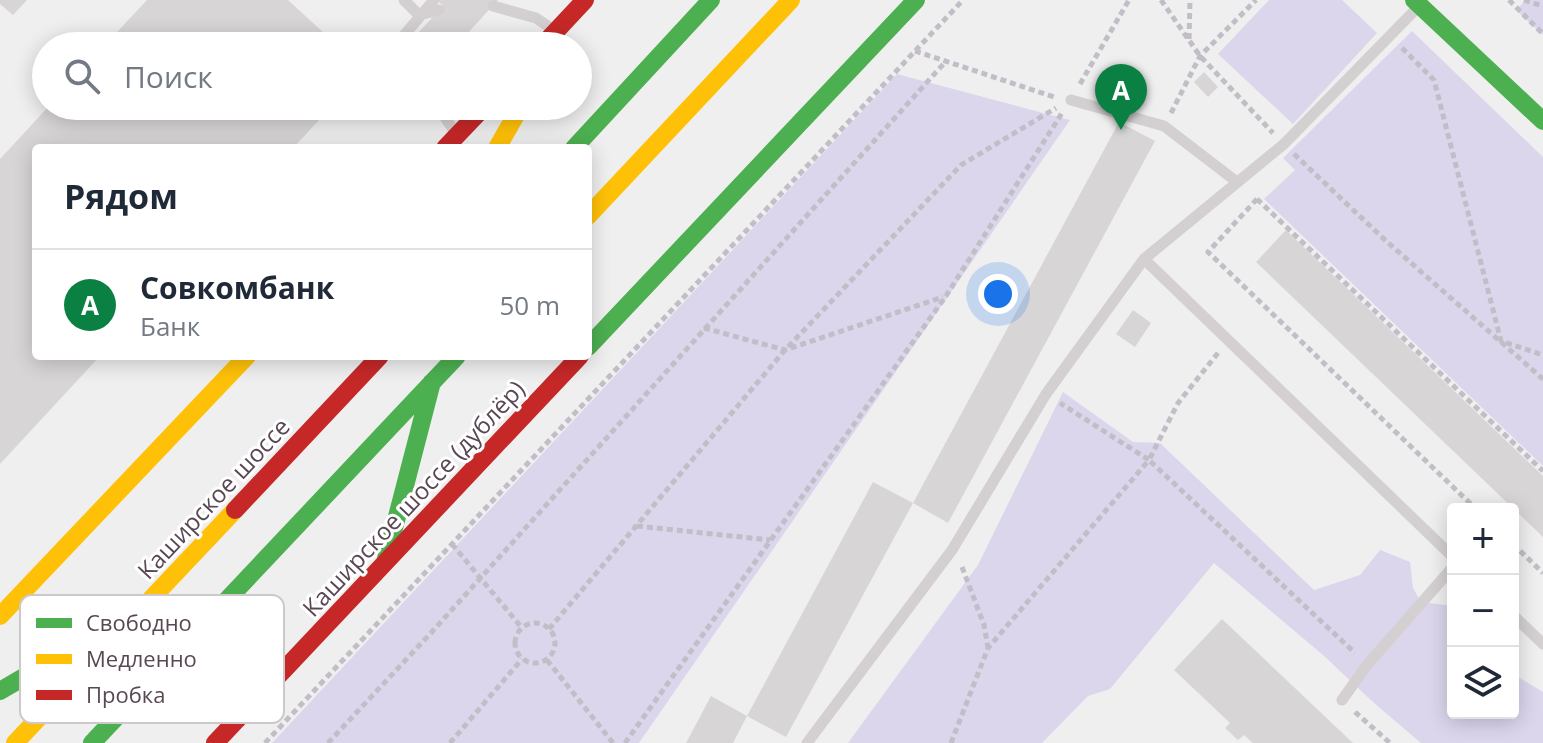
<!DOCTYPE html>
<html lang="ru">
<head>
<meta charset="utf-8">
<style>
  body { margin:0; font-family:"Open Sans",sans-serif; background:#f2f2f3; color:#1f2937 }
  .controls { position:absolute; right:24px; bottom:24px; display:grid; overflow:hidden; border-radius:8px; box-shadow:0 4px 20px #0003 }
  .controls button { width:72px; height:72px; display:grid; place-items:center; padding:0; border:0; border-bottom:2px solid #e0e1e3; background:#fff; color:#1f2937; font:40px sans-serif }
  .you { position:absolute; left:998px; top:294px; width:28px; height:28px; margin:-20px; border:6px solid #fff; border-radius:50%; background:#1a73e8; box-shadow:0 0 0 12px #1a73e833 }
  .badge { display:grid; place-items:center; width:52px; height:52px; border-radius:50%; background:#0b8043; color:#fff; font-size:26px; font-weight:700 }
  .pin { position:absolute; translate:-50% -66px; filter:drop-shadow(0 2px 4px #0008) }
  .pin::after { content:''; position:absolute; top:42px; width:28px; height:24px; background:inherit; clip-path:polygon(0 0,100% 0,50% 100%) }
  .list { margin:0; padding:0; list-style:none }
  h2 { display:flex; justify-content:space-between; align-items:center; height:104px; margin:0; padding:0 32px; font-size:34px }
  h2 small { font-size:26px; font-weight:400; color:#747a83 }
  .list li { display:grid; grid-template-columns:52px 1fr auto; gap:24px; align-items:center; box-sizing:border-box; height:112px; padding:0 32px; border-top:2px solid #e0e1e3 }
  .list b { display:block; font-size:30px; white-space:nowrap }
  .list p { margin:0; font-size:26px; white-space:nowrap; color:#747a83 }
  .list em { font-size:26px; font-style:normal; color:#747a83 }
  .icon { flex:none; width:44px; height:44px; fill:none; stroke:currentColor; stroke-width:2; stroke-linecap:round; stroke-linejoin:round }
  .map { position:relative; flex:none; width:1543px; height:743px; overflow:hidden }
  .search { position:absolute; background:#fff; box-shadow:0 4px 20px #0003; left:32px; top:32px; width:560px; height:88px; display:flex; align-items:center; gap:20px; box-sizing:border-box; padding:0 28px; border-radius:44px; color:#747a83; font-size:30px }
  .panel { position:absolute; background:#fff; box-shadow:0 4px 20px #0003; left:32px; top:144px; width:560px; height:216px; border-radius:8px }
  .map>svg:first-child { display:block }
  .green { fill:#dbd6ec }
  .building { fill:#d8d5d6 }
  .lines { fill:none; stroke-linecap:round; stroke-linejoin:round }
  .path { stroke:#c2bdc6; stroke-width:5; stroke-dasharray:6 4; stroke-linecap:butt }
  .lane { stroke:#d4d0d2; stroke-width:11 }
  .fast { stroke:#4caf50; stroke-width:18 }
  .slow { stroke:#ffc107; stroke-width:18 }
  .jam { stroke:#c62828; stroke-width:18 }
  .labels { text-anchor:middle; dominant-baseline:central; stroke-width:6; stroke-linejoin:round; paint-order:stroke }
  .street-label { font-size:24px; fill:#594854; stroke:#fff }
  .key { fill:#fff; stroke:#cdc8cc; stroke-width:2 }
  .key-label { font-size:22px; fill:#594854 }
</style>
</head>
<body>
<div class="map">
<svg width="1543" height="743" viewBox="0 0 1543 743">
  <rect width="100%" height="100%" fill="#efefef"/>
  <path class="green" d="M1269,0H1342L1377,33L1293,124L1218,54Z
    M1526,0H1543V35L1516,10Z
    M1412,31L1543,157V466L1264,199L1295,170L1283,158Z
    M897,74L1070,120L639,743H272Z
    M1063,392L1133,442L1160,443L1314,590L1360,575L1380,550L1410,562L1413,588L1421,602L1453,606V713H1513V674L1543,692V743H1421L1374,703L1323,655L1214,563L1110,689L1088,696L1042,743H848L978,565Z"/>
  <path class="building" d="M0,0H27L13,15L0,4Z
    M147,0H288L338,46H104Z
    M437,0H498L456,46H406L443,6Z
    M1204,72L1218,87L1208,97L1194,82Z
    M49,106H332L293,148H36V356H100L0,464V159Z
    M1119,122L1155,141L948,523L913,503Z
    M1286,230L1543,476V537L1256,262Z
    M1133,310L1151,323L1135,347L1116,334Z
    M873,482L913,503L786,737L747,716Z
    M1222,619L1353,743H1253L1244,735L1238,740L1225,728L1230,723L1174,670Z
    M711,696L747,716L733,743H686Z"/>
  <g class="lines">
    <path class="path" d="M1161,0L1200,56L1273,133
      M1509,0L1543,34
      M1524,0L1543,6
      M1189,39L1190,0
      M1402,48L1434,80L1501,341L1543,355
      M915,51L1054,97
      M1080,84L1129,0
      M1171,113L1200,56L1256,0
      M1294,154L1385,240L1543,379
      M1257,199L1208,252L1476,509
      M1257,199L1543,471
      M704,328L785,350L943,297
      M1218,353L1178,403L1149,460L1355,653
      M637,526L770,540
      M452,544L522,628
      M1513,544L1543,573
      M962,567L984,625L988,648
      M515 643a20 20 0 1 1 40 0a20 20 0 1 1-40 0Z
      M549,629L785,350L961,165L1056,108
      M547,660L613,743
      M1355,712L1390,743
      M265,743L963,0
      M328,743L430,634L947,60
      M450,743L522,659
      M625,743L946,296L1062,113
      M951,743L988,648L1149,460L1060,403"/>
    <path class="lane" d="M404,0L419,15L439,10
      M493,6L536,18L555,31
      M1419,6L1284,144L1144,259L1453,557
      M463,38L499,46
      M403,46L400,40L434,0
      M1071,100L1164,126L1237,182
      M437,106L457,135
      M1513,615L1543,644
      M1342,700L1367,665L1453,567
      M807,743L952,550L1046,394L1144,259"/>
    <path class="fast" d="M1414,0L1543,121
      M574,148L711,0
      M588,347L916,0
      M386,559L432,382
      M0,691L123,619
      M92,743L457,356"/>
    <path class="slow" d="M497,148L521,106
      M588,216L791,0
      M0,616L247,356
      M15,743L235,510"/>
    <path class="jam" d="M542,46L585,0
      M445,148L485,106
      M235,510L380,356
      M215,743L580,356"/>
  </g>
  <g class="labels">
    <g class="street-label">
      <text transform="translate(213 498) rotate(-47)">Каширское шоссе</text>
      <text transform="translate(413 498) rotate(-47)">Каширское шоссе (дублёр)</text>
    </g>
  </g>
  <rect x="20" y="595" width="264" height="128" rx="12" class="key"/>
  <rect x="36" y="618" width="36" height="10" fill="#4caf50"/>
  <rect x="36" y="654" width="36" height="10" fill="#ffc107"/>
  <rect x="36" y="690" width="36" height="10" fill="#c62828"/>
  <g class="key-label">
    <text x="86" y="631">Свободно</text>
    <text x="86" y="667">Медленно</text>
    <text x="86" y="703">Пробка</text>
  </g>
</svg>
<div class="controls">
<button>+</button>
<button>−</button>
<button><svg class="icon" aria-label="layers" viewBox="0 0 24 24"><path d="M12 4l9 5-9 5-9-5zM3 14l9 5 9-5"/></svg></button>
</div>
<div class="you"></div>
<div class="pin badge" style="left:1121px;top:130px">A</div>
<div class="search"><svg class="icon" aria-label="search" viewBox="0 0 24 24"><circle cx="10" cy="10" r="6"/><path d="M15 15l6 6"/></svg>Поиск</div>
<section class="panel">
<h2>Рядом<small></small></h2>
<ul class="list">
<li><span class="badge">A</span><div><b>Совкомбанк</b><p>Банк</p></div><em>50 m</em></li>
</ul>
</section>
</div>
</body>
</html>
